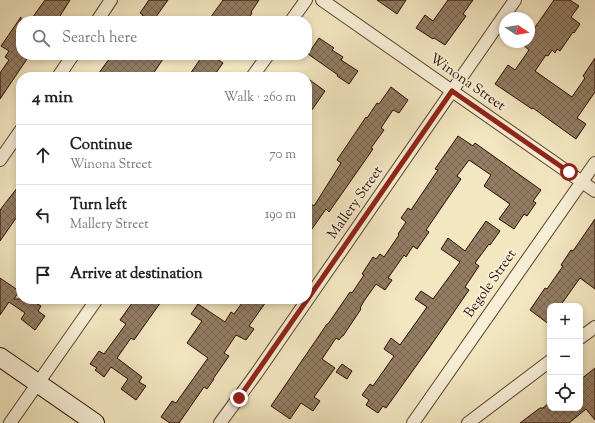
<!DOCTYPE html>
<html lang="en">
<head>
<meta charset="utf-8">
<style>
  body { margin:0; font-family:"Sorts Mill Goudy",serif; background:#f6f6f6; color:#222 }
  .controls { position:absolute; right:12px; bottom:12px; display:grid; overflow:hidden; border-radius:8px; box-shadow:0 2px 6px #0003 }
  .controls button { width:36px; height:36px; display:grid; place-items:center; padding:0; border:0; border-bottom:1px solid #e0e0e0; background:#fff; color:#222; font:20px sans-serif }
  .compass { position:absolute; left:499px; top:12px; width:36px; height:36px; border-radius:50%; background:#fff; box-shadow:0 2px 6px #0003; rotate:102deg }
  .stop { position:absolute; width:12px; height:12px; margin:-9px; border:3px solid #8f2418; border-radius:50%; background:#fff }
  .stop.end { background:#8f2418; border-color:#fff; box-shadow:0 1px 4px #0008 }
  .list { margin:0; padding:0; list-style:none }
  h2 { display:flex; justify-content:space-between; align-items:center; height:52px; margin:0; padding:0 16px; font-size:17px }
  h2 small { font-size:13px; font-weight:400; color:#767676 }
  .list li { display:grid; grid-template-columns:26px 1fr auto; gap:12px; align-items:center; box-sizing:border-box; height:60px; padding:0 16px; border-top:1px solid #e0e0e0 }
  .list b { display:block; font-size:15px; white-space:nowrap }
  .list p { margin:0; font-size:13px; white-space:nowrap; color:#767676 }
  .list em { font-size:13px; font-style:normal; color:#767676 }
  .icon { flex:none; width:22px; height:22px; fill:none; stroke:currentColor; stroke-width:2; stroke-linecap:round; stroke-linejoin:round }
  .map { position:relative; flex:none; width:595px; height:423px; overflow:hidden }
  .search { position:absolute; background:#fff; box-shadow:0 2px 6px #0003; left:16px; top:16px; width:296px; height:44px; display:flex; align-items:center; gap:10px; box-sizing:border-box; padding:0 14px; border-radius:16px; color:#767676; font-size:15px }
  .panel { position:absolute; background:#fff; box-shadow:0 2px 6px #0003; left:16px; top:72px; width:296px; height:232px; border-radius:16px }
  .map>svg:first-child { display:block }
  .building { fill:url(#building-cross-hatch); stroke:#2b0b00 }
  .lines { fill:none; stroke-linecap:round; stroke-linejoin:round }
  .minor-casing { stroke:#5d4230; stroke-width:14 }
  .secondary-casing { stroke:#2b0b00; stroke-width:20 }
  .minor { stroke:#f7efd7; stroke-width:12 }
  .secondary { stroke:#f7efd7; stroke-width:18 }
  .route { stroke:#8f2418; stroke-width:5 }
  .labels { text-anchor:middle; dominant-baseline:central; stroke-width:3.5; stroke-linejoin:round; paint-order:stroke }
  .street-label { font-size:14px; fill:#2b0b00; stroke:#f7efd7 }
</style>
</head>
<body>
<div class="map">
<svg width="595" height="423" viewBox="0 0 595 423">
  <defs>
    <pattern id="building-cross-hatch" width="8" height="8" patternUnits="userSpaceOnUse"><rect width="8" height="8" fill="#937d64"/><path d="M0 0l8 8M0 8l8-8" fill="none" stroke="#786550"/></pattern>
  </defs>
  <rect width="100%" height="100%" fill="#f3e7c1"/>
  <filter id="stains"><feTurbulence type="fractalNoise" baseFrequency=".005" numOctaves="4"/><feColorMatrix values="0 0 0 0 .2 0 0 0 0 .09 0 0 0 0 .02 0 0 0 .5 -.17"/></filter>
  <radialGradient id="worn" r=".72"><stop offset=".6" stop-color="#630" stop-opacity="0"/><stop offset="1" stop-color="#630" stop-opacity=".3"/></radialGradient>
  <path class="building" d="M45,0H70L57,21H30Z
    M149,0H168L153,21H139L143,15L140,13Z
    M223,0H259L251,12L252,13L247,21H208Z
    M377,0H406L397,14Z
    M448,0H473L463,14L466,16L445,45L434,38L433,39L416,28L425,15L433,21Z
    M554,0H570L579,6L571,17L580,24L574,33L573,32L560,51L557,49L555,53L552,50L548,56L546,55L535,71L572,97L585,78L583,76L595,58V92L577,118L586,124L576,139L533,108L532,109L495,84L508,65L515,70L529,50L523,45L525,42H529V36Z
    M21,17V55L27,59L0,99V73L9,60L5,57L9,51L1,46Z
    M319,38L334,48L332,50L343,57L341,60L358,71L349,84L337,76L338,75L308,54Z
    M112,55H157L163,59L151,77H96Z
    M203,55H219L217,59L223,63L213,77H188Z
    M307,78L325,91L307,117Z
    M391,87L408,100L399,113L393,110L381,128L384,130L371,148L373,149L329,212L326,209L307,236V201L314,206L341,163L337,160L366,117L367,118L377,103L379,104Z
    M458,136L473,146L475,143L541,190L533,201L536,203L527,216L524,214L514,229L499,219L510,204L484,186L491,175L469,160L457,176L461,179L426,230L429,232L417,249L413,246L406,257L404,255L388,278L392,280L385,290L376,284L364,301L360,308L361,309L343,336H342L339,340L336,338L322,359L335,368L314,397L320,401L313,411L301,403L290,419L271,406L327,324H328L350,292L352,293L364,275L362,274L373,257L376,259L380,254L384,257L399,235L398,234L406,222L401,218L408,208L411,210L438,170L435,169Z
    M21,183V211L0,241V210Z
    M595,219V289L580,278L560,306H550V325L530,310L545,288L547,289L563,266L561,265L571,250L573,251Z
    M486,221L500,231L490,245L489,244L475,263L479,266L465,287L469,290L429,348L386,408L383,406L378,413L366,405L369,400L362,395L370,384L373,386L394,356L384,349L391,338L400,345L427,307L415,299L421,291L433,299L460,262L441,249L448,238L465,251Z
    M0,278L19,291L14,299H40L37,304L41,306L38,311L45,316L35,330L21,319L25,313L9,302L0,315Z
    M135,299H163L134,340L131,338L117,358L142,377L139,382L146,386L136,400L121,389L128,379L111,367L104,377L95,370L97,368L90,364L99,351L104,354L126,324L120,320Z
    M245,299H268L249,326L254,329L246,340L236,335L224,353L229,356L213,379H214L207,389L204,387L179,423H170L161,417L172,401L176,403L208,358L187,343L202,321L191,314L198,304L225,322L231,312L234,314Z
    M342,364L352,371L347,379L336,372Z
    M595,368V420L586,409L569,423H520L540,408H543L550,402V408H580V380Z"/>
  <g class="lines">
    <g class="minor-casing">
      <path id="minor" d="M322,0L595,191
        M97,21L111,0
        M291,21L306,0
        M58,77L73,55
        M252,77L268,55
        M0,160L21,130
        M580,338L595,327
        M10,423L97,299
        M220,423L256,374L515,0
        M413,423L595,163
        M468,423L550,361"/>
    </g>
    <g class="secondary-casing">
      <path id="secondary" d="M0,357L95,423"/>
    </g>
    <use href="#minor" class="minor"/>
    <use href="#secondary" class="secondary"/>
  </g>
  <g class="lines">
    <path class="route" d="M239,398L452,91L569,172"/>
  </g>
  <g class="labels">
    <g class="street-label">
      <text transform="translate(467 83) rotate(35)">Winona Street</text>
      <text transform="translate(356 203) rotate(-55)">Mallery Street</text>
      <text transform="translate(491 284) rotate(-55)">Begole Street</text>
    </g>
  </g>
  <rect width="100%" height="100%" filter="url(#stains)"/>
  <rect width="100%" height="100%" fill="url(#worn)"/>
</svg>
<div class="controls">
<button>+</button>
<button>−</button>
<button><svg class="icon" aria-label="locate" viewBox="0 0 24 24"><circle cx="12" cy="12" r="6"/><path d="M12 2v4M12 18v4M2 12h4M18 12h4"/></svg></button>
</div>
<svg class="compass" viewBox="-18 -18 36 36"><path d="M0-13l5 13h-10z" fill="#e53935"/><path d="M0 13l5-13h-10z" fill="#767676"/></svg>
<div class="stop" style="left:569px;top:172px"></div>
<div class="stop end" style="left:239px;top:398px"></div>
<div class="search"><svg class="icon" aria-label="search" viewBox="0 0 24 24"><circle cx="10" cy="10" r="6"/><path d="M15 15l6 6"/></svg>Search here</div>
<section class="panel">
<h2>4 min<small>Walk · 260 m</small></h2>
<ul class="list">
<li><svg class="icon" aria-label="ahead" viewBox="0 0 24 24"><path d="M12 20V5M6 11l6-6 6 6"/></svg><div><b>Continue</b><p>Winona Street</p></div><em>70 m</em></li>
<li><svg class="icon" aria-label="left" viewBox="0 0 24 24"><path d="M17 20v-9H6M10 6l-5 5 5 5"/></svg><div><b>Turn left</b><p>Mallery Street</p></div><em>190 m</em></li>
<li><svg class="icon" aria-label="arrive" viewBox="0 0 24 24"><path d="M6 21V4h12l-3 4 3 4H6"/></svg><div><b>Arrive at destination</b></div></li>
</ul>
</section>
</div>
</body>
</html>
